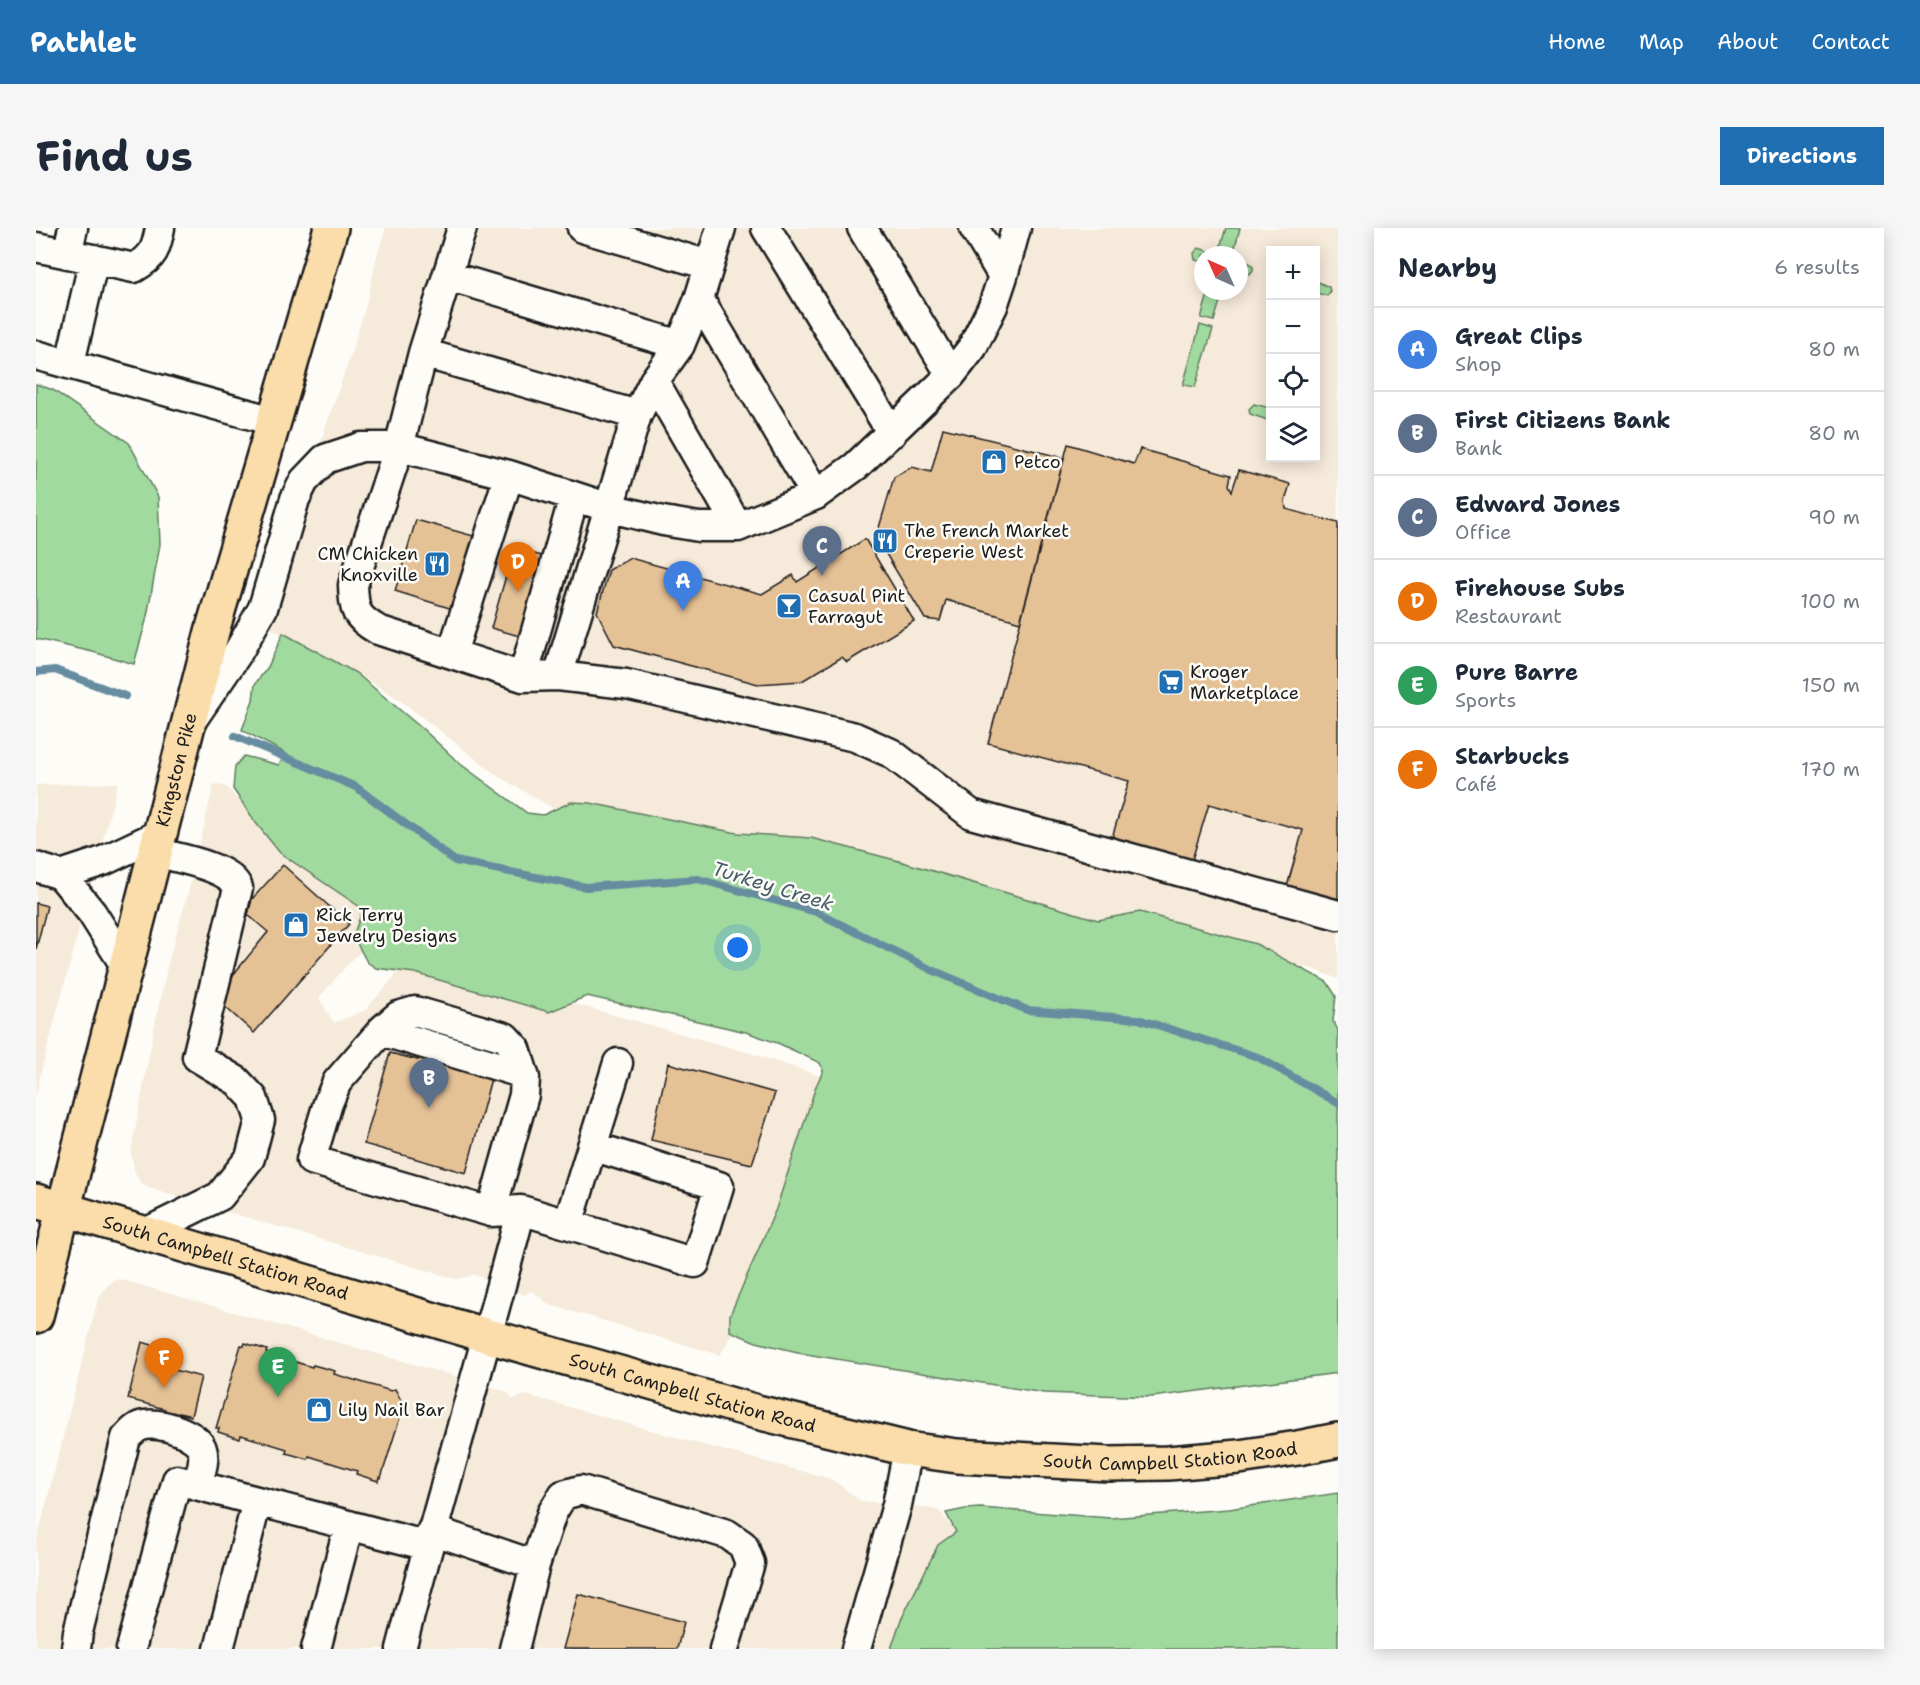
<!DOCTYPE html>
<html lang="en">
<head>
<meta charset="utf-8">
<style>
  body { margin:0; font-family:"Shantell Sans",sans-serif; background:#f6f6f7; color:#1f2937 }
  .controls { position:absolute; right:18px; top:18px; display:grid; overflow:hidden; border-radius:0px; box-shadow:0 3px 15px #0003 }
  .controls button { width:54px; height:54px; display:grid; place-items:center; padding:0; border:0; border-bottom:2px solid #e0e1e3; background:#fff; color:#1f2937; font:30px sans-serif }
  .compass { position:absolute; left:1158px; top:18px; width:54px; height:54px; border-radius:50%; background:#fff; box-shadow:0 3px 15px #0003; rotate:315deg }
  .you { position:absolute; left:702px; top:720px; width:21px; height:21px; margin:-15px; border:4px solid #fff; border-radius:50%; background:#1a73e8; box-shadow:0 0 0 9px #1a73e833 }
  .badge { display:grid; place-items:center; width:39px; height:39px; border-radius:50%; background:#1f6fb2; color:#fff; font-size:20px; font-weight:700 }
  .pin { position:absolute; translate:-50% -50px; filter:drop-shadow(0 2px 3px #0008) }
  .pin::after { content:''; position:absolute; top:32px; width:21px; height:18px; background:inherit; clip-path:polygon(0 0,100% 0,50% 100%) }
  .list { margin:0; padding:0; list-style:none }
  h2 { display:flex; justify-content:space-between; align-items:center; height:78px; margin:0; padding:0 24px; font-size:26px }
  h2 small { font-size:20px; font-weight:400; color:#747a83 }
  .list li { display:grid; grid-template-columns:39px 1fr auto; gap:18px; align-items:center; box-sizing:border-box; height:84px; padding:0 24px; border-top:2px solid #e0e1e3 }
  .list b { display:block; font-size:22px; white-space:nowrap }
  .list p { margin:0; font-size:20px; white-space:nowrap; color:#747a83 }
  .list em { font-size:20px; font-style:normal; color:#747a83 }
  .icon { flex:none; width:33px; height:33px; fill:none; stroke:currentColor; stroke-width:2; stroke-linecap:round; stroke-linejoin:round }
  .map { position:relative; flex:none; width:1302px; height:1421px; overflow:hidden; border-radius:0px }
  header { display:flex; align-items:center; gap:36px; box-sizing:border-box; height:84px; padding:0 30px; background:#1f6fb2; color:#fff }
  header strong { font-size:28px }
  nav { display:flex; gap:33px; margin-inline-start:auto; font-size:21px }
  .intro { display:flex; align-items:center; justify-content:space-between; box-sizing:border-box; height:144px; padding:0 36px }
  h1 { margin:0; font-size:42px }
  .button { padding:15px 27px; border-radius:0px; background:#1f6fb2; color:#fff; font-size:21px; font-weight:700 }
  main { display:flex; gap:36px; padding:0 36px }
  aside { flex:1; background:#fff; border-radius:0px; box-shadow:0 3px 15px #0003 }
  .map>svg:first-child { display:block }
  .built { fill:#f6eada; fill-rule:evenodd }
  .green { fill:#a1da9f; stroke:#5e7b5e; stroke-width:1.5 }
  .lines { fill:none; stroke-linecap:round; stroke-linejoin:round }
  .stream { stroke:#668ca0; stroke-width:8 }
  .building { fill:#e5c196; stroke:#1c1c1c; stroke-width:1.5 }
  .minor-casing { stroke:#1c1c1c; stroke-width:33 }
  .major-casing { stroke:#1c1c1c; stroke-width:38 }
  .minor { stroke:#fdfcf7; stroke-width:28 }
  .major { stroke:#faddab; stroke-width:33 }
  .labels { text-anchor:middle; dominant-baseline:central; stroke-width:5; stroke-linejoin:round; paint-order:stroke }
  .poi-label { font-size:18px; fill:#1c1c1c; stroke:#fdfcf7; text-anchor:start }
  .street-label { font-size:18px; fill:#1c1c1c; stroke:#fdfcf7 }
  .water-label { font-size:20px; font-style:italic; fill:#475d69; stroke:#fdfcf7 }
</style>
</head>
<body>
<header>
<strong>Pathlet</strong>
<nav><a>Home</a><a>Map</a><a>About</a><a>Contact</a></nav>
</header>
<div class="intro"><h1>Find us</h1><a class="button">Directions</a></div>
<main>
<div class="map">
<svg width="1302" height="1421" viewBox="0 0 1302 1421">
  <rect width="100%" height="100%" fill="#fdfcf7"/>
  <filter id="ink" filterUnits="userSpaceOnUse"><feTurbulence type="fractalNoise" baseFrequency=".0167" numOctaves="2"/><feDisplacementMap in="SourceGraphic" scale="12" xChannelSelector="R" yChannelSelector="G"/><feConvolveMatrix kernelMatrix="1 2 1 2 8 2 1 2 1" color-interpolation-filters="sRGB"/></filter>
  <g filter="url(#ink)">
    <path class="built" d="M350,0H1302V751L1277,741L1153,708L1083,702L522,583L462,548L364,472L320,445L259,415L232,398L244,375L270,278L283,260L298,246L283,218L315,126L330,78L342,24ZM1234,22H1280V230H1234ZM1167,27H1203V63H1167Z
      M82,555L4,848L0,870V557Z
      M178,556L191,559L207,578L251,592L315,656L342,706L311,737L283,770L298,795L330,782L360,747L374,724L462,758L535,775L714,825L793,851L756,1001L702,1063L700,1099L684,1127L514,1077L496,1063L488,1067L437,1046L431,1049L420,1051L399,1045L141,969L113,960L104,954L99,945L95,925L117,806L132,735L152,665Z
      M83,1051L470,1163L477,1171L489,1167L498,1169L660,1215L795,1251L825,1273L897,1281L903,1283L921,1304L864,1394L855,1421H0V1316L61,1075L64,1067L70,1059L77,1053Z"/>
    <path class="green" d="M1190,0H1204L1197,27H1167V34L1159,32L1158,25L1163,20L1182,26Z
      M1203,32C1210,34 1218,34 1217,42L1214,46L1203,44Z
      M1280,53L1293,59L1294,64L1291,68L1280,65Z
      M1173,63H1187L1178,93L1165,90Z
      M1164,97L1177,101L1159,159L1147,157Z
      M0,156L17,162L93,215L122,269L124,316L111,389L98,436L57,424L0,411Z
      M1218,176L1234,180V193L1214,186L1213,181Z
      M247,405L320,445L389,503L423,535L491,585L507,587L535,574L554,575L701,605L775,610L863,633L1062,692L1104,684L1220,716L1291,754L1300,768L1297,793L1302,802V1145L1116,1169L1008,1165L770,1126L720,1114L694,1103V1087L740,981L780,858L787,843L784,835L744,816L710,804L551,768L513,784L379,745L340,740L331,734L317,708L327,681L244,625L220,595L197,561L199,538L208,528L243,537L249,525L206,502L217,472L219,456L232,439Z
      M1302,1265V1421H855L864,1394L902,1317L920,1304L910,1285L929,1281L945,1280L1074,1290L1193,1281Z"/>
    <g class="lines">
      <path class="stream" d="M0,444L19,442L89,468
        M199,508L320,559L419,633L550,659L662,651L780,684L896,742L991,782L1102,791L1222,829L1302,875"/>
    </g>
    <path class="building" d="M907,200L1028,230L984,394L910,372L904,393L889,391L838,306L842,303L858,249L876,239L895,244Z
      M1032,216L1098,236L1104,221L1195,247L1193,257L1196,263L1203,242L1254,256L1249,273L1250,281L1302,295V676L1250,662L1267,602L1173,576L1155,635L1075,613L1093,553L952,515Z
      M380,292L441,309L423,383L359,363Z
      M829,311L878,393L811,434L806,429L766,453L722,456L578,417L561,384L573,342L594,330L726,366L757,347L761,354Z
      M478,320L509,329L487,409L455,400Z
      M247,637L313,696L218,805L188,778L189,761L197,747L232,704L212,687L216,671Z
      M0,675L11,678L0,721Z
      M393,797L435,807L427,836L457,843L430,945L328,916L354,825L382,832Z
      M632,835L739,865L716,936L615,912Z
      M106,1114L140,1124L135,1141L165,1149L155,1188L143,1185L142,1190L128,1187L129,1181L92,1171Z
      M209,1115L231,1122L230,1125L276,1139L277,1137L299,1143L298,1146L355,1163L359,1161L370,1182L366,1183L345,1250L343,1249L342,1253L320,1246L321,1243L273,1228L272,1231L250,1225L251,1221L205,1207L204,1211L182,1204L183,1200H180L205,1117L208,1118Z
      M542,1366L648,1394L641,1421H527Z"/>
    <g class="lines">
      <g class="minor-casing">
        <path id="minor" d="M426,0L387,125L363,219L317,357C318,382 319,389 342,402L487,449L522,448L590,456L819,509L855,525L935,586L1302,687
          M546,0L673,37
          M730,0L856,205
          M826,0L915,147
          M938,0L967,48
          M0,19L98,40C118,29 120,21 124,0
          M31,26L37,0
          M412,48L644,117
          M663,71L780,267
          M387,125L601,187
          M0,127L237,193
          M34,135L58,31
          M618,153L702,299
          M416,425L473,247
          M522,448L601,187L618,153L644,117L663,71L685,0
          M487,449L538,269
          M158,489L201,426L227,380L259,271L268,253L289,231L325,219H363L473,247L574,280L627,293L663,299H702L780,267L820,238L915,147L936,120L957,78L967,48L980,0
          M0,639L25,647L56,685L90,739
          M25,647L67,633L124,606
          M345,803L488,846
          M455,984L488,867L489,850L480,821L469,809L379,783L362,788L347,801L301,854L292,875L275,932L455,984L485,982L659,1035L683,958L556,918
          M532,996L582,835
          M109,1005L184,968L214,930L224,892L217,870L201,853L161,829L202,660C194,638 140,630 119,624
          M396,1302L499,1337L478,1421
          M499,1337L516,1285L527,1267L545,1262L691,1306L707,1317L714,1335L688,1421
          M40,1421L42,1404L90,1210C96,1204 100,1198 109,1197C123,1194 161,1205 166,1221C170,1232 164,1246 161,1257
          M95,1421L141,1252L392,1318
          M183,1421L221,1273
          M280,1421L313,1297
          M365,1421C403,1274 447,1129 485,982
          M820,1421L861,1277L872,1221"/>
      </g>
      <g class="major-casing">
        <g id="major">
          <path id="s1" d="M0,973L452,1108L721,1184L872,1221L921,1228L1073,1236L1132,1235L1203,1229L1262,1220L1302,1212"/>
          <path id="s2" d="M0,1088L177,400L295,0"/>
        </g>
      </g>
      <use href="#minor" class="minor"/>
      <use href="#major" class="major"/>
    </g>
  </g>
  <defs>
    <g id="shop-square" transform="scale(1.35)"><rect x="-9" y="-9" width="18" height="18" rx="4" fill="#1f6fb2" stroke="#fdfcf7"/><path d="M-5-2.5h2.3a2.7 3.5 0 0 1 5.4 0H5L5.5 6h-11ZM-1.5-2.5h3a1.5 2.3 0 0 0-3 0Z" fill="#fff"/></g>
    <g id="restaurant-square" transform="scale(1.35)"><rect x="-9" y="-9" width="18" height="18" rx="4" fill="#1f6fb2" stroke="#fdfcf7"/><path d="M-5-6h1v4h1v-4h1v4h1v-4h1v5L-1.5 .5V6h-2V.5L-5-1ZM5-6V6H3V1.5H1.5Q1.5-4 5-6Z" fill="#fff"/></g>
    <g id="bar-square" transform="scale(1.35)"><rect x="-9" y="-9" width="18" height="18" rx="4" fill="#1f6fb2" stroke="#fdfcf7"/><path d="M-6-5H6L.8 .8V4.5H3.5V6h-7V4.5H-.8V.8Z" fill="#fff"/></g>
    <g id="supermarket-square" transform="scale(1.35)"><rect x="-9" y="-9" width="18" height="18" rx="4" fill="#1f6fb2" stroke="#fdfcf7"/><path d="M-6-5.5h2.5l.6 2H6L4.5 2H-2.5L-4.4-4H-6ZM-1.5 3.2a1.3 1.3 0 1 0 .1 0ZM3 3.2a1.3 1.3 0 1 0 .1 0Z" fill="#fff"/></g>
  </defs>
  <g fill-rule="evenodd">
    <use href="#shop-square" x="958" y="234"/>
    <use href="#restaurant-square" x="849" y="313"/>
    <use href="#restaurant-square" x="401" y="336"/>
    <use href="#bar-square" x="753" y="378"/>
    <use href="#supermarket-square" x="1135" y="454"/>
    <use href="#shop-square" x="260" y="697"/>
    <use href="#shop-square" x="283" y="1182"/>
  </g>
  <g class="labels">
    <g class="poi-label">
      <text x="978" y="234">Petco</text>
      <text x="868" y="303">The French Market<tspan x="868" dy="21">Creperie West</tspan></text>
      <text x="382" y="326" text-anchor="end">CM Chicken<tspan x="382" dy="21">Knoxville</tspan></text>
      <text x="772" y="368">Casual Pint<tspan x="772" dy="21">Farragut</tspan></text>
      <text x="1154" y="444">Kroger<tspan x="1154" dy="21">Marketplace</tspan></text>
      <text x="280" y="687">Rick Terry<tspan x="280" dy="21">Jewelry Designs</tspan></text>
      <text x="302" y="1182">Lily Nail Bar</text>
    </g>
    <g class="street-label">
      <text stroke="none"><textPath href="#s2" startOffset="564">Kingston Pike</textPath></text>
      <text stroke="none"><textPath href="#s1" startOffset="198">South Campbell Station Road</textPath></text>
      <text stroke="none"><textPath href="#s1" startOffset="684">South Campbell Station Road</textPath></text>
      <text stroke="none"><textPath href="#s1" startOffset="1170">South Campbell Station Road</textPath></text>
    </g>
    <g class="water-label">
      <text transform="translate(737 658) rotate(17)">Turkey Creek</text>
    </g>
  </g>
</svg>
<div class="controls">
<button>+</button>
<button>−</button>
<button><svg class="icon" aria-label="locate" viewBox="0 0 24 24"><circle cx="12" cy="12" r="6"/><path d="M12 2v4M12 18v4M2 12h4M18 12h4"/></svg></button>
<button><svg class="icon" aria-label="layers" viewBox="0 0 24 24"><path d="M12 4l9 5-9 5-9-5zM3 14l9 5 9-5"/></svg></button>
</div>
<svg class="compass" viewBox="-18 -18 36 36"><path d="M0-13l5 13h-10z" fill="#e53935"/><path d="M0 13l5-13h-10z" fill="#747a83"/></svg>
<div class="you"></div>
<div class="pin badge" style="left:647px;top:383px;background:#3f7fe0">A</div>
<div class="pin badge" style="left:393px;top:880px;background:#5c6f8a">B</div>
<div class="pin badge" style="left:786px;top:348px;background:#5c6f8a">C</div>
<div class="pin badge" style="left:482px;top:364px;background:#e8710a">D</div>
<div class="pin badge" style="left:242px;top:1169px;background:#2e9e5b">E</div>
<div class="pin badge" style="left:128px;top:1160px;background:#e8710a">F</div>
</div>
<aside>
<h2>Nearby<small>6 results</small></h2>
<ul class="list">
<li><span class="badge" style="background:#3f7fe0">A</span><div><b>Great Clips</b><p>Shop</p></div><em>80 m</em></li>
<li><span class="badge" style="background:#5c6f8a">B</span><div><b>First Citizens Bank</b><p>Bank</p></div><em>80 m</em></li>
<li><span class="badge" style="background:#5c6f8a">C</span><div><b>Edward Jones</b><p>Office</p></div><em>90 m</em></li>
<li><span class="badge" style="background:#e8710a">D</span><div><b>Firehouse Subs</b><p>Restaurant</p></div><em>100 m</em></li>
<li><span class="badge" style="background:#2e9e5b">E</span><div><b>Pure Barre</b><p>Sports</p></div><em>150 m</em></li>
<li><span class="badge" style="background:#e8710a">F</span><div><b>Starbucks</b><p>Café</p></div><em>170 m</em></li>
</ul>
</aside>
</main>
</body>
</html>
